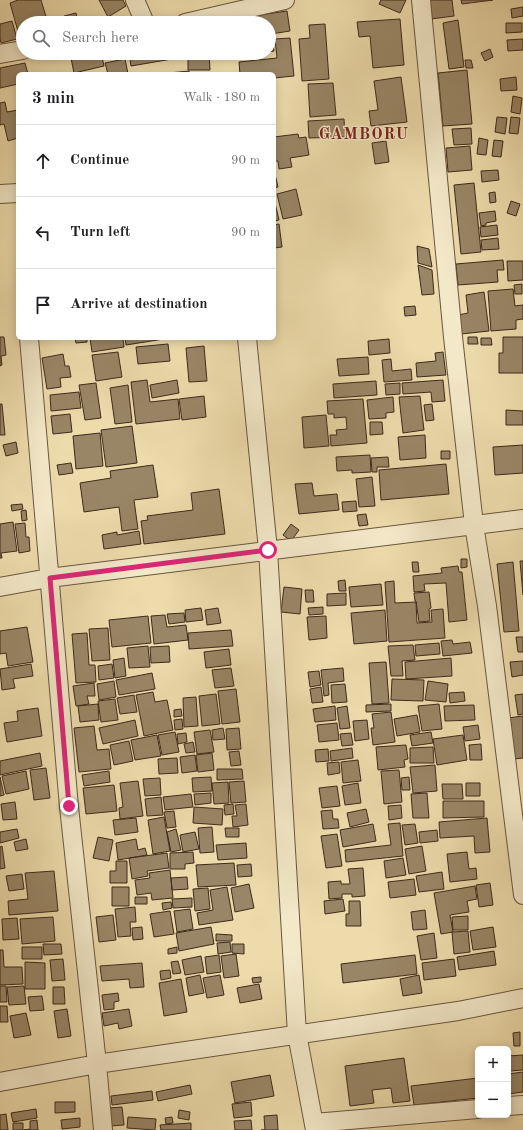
<!DOCTYPE html>
<html lang="en">
<head>
<meta charset="utf-8">
<style>
  body { margin:0; font-family:"Old Standard TT",serif; background:#f6f6f6; color:#202124 }
  .controls { position:absolute; right:12px; bottom:12px; display:grid; overflow:hidden; border-radius:6px; box-shadow:0 2px 10px #0003 }
  .controls button { width:36px; height:36px; display:grid; place-items:center; padding:0; border:0; border-bottom:1px solid #e0e0e0; background:#fff; color:#202124; font:20px sans-serif }
  .stop { position:absolute; width:12px; height:12px; margin:-9px; border:3px solid #db2777; border-radius:50%; background:#fff }
  .stop.end { background:#db2777; border-color:#fff; box-shadow:0 1px 4px #0008 }
  .list { margin:0; padding:0; list-style:none }
  h2 { display:flex; justify-content:space-between; align-items:center; height:52px; margin:0; padding:0 16px; font-size:17px }
  h2 small { font-size:13px; font-weight:400; color:#757577 }
  .list li { display:grid; grid-template-columns:26px 1fr auto; gap:12px; align-items:center; box-sizing:border-box; height:72px; padding:0 16px; border-top:1px solid #e0e0e0 }
  .list b { display:block; font-size:15px; white-space:nowrap }
  .list em { font-size:13px; font-style:normal; color:#757577 }
  .icon { flex:none; width:22px; height:22px; fill:none; stroke:currentColor; stroke-width:2; stroke-linecap:round; stroke-linejoin:round }
  .map { position:relative; flex:none; width:523px; height:1130px; overflow:hidden }
  .search { position:absolute; background:#fff; box-shadow:0 2px 10px #0003; left:16px; top:16px; width:260px; height:44px; display:flex; align-items:center; gap:10px; box-sizing:border-box; padding:0 14px; border-radius:22px; color:#757577; font-size:15px }
  .panel { position:absolute; background:#fff; box-shadow:0 2px 10px #0003; left:16px; top:72px; width:260px; height:268px; border-radius:6px }
  .map>svg:first-child { display:block }
  .building { fill:#998666; stroke:#3d2a1b }
  .lines { fill:none; stroke-linecap:round; stroke-linejoin:round }
  .minor-casing { stroke:#69563f; stroke-width:20 }
  .minor { stroke:#f3e8c8; stroke-width:18 }
  .route { stroke:#db2777; stroke-width:5 }
  .labels { text-anchor:middle; dominant-baseline:central; stroke-width:3; stroke-linejoin:round; paint-order:stroke }
  .district-label { font-size:16px; font-weight:bold; letter-spacing:1px; fill:#7a1f14; stroke:#f3e8c8 }
</style>
</head>
<body>
<div class="map">
<svg width="523" height="1130" viewBox="0 0 523 1130">
  <rect width="100%" height="100%" fill="#eddbab"/>
  <filter id="stains"><feTurbulence type="fractalNoise" baseFrequency=".005" numOctaves="4"/><feColorMatrix values="0 0 0 0 .2 0 0 0 0 .09 0 0 0 0 .02 0 0 0 .5 -.17"/></filter>
  <radialGradient id="worn" r=".72"><stop offset=".6" stop-color="#630" stop-opacity="0"/><stop offset="1" stop-color="#630" stop-opacity=".3"/></radialGradient>
  <path class="building" d="M18,0H41L48,23H23V34L19,35L10,3Z
    M99,0H123L126,6L108,17Z
    M381,0H406L400,13L379,4Z
    M428,0H452L454,16L431,19Z
    M461,0H493L462,4Z
    M523,7V16L512,18L511,9Z
    M287,11L290,31L271,34L274,51L269,52V23H233L232,19Z
    M76,13L78,23H65L64,16Z
    M400,19L404,65L373,68L370,36L359,37L357,22Z
    M458,20L464,67L449,69L443,23Z
    M12,21L17,39L1,43L0,38V24Z
    M506,23H522V32L506,33Z
    M325,24L329,79L302,81L299,39L310,38L309,25Z
    M290,38L294,76L274,78V74H240L239,62L277,58L275,39Z
    M523,39V50L508,51L507,40Z
    M490,49L493,57L485,61L481,53Z
    M70,53H101L104,66L74,73Z
    M129,53H171L172,59L131,66Z
    M173,53H186L187,57L174,59Z
    M209,53L210,70H188V54Z
    M237,53H263L238,57Z
    M125,59L128,74H108L105,63Z
    M465,60H471L473,68H466Z
    M25,63L28,74H18V84L0,88V68Z
    M467,70L472,124L443,126L438,73Z
    M189,71V74H159Z
    M401,77L407,122L371,126L369,111L378,110L374,81Z
    M516,77L517,90L501,91L500,79Z
    M333,83L336,115L310,117L308,84Z
    M513,96L522,98L520,114L511,112Z
    M5,102L7,112L18,110V138L8,141L4,124L0,125V103Z
    M497,117L507,118L505,134L495,132Z
    M511,117L520,118L518,134L509,133Z
    M344,119L345,137L309,138L308,121Z
    M471,128L472,144L454,145L452,129Z
    M298,134L299,138L306,137L309,155L290,158L292,167L279,169L278,161H274V137Z
    M479,138L488,140L486,155L477,154Z
    M494,140L503,141L501,157L492,156Z
    M386,141L389,162L375,164L372,143Z
    M470,146L472,170L448,172L446,148Z
    M274,170L278,187L274,188Z
    M498,170L499,180L482,182L481,171Z
    M474,183L481,252L461,254L454,185Z
    M296,189L302,215L283,219L277,194Z
    M495,192L496,202L490,203L489,193Z
    M274,199L279,220L274,221Z
    M511,201L520,204L516,216L507,213Z
    M495,211L496,221L486,223V225L481,226L479,213Z
    M279,224L282,247L274,248V225Z
    M497,225L498,235L481,237L480,227Z
    M498,238L499,249L482,250L481,240Z
    M417,246L429,249L432,267L418,263Z
    M503,260L504,270H497L498,282L458,285L456,264Z
    M507,261H523V280L508,281Z
    M418,265L432,270L434,294L422,295Z
    M522,284V294H515L514,285Z
    M513,289L515,306L523,305V319L516,320V329L491,331L488,291Z
    M484,292L489,331L461,334L458,315L468,313L466,295Z
    M415,306L416,315L405,316L404,307Z
    M0,337H4L6,355L1,356L2,365L0,366Z
    M468,337H477L478,344H468Z
    M503,337H523V373H499V353H503Z
    M75,338H87V342L76,343Z
    M90,338H123L124,347L92,352Z
    M125,338H170L126,345Z
    M481,338H491L492,345H481Z
    M389,339L390,353L369,355L368,341Z
    M168,344L170,361L138,364L136,347Z
    M204,346L207,381L189,382L186,348Z
    M118,352L122,377L96,381L92,355Z
    M443,352L446,375L417,377L416,363L436,361L435,353Z
    M63,354L65,366H69L71,377L60,378L61,387L47,389L42,358Z
    M368,357L369,374L339,376L337,359Z
    M391,359L392,371L411,369L412,380L384,382L382,360Z
    M147,380L150,402L178,399L180,419L136,424L131,382Z
    M177,380L179,393L152,398L150,385Z
    M443,380L445,401L432,402L431,392L403,394L402,383Z
    M376,381L377,395L334,398L333,384Z
    M96,383L101,418L85,420L79,385Z
    M400,383V394L386,395L385,384Z
    M128,385L132,422L115,424L110,388Z
    M79,392L81,408L51,411L50,395Z
    M204,396L206,417L182,420L179,399Z
    M420,396L424,430L403,433L399,397Z
    M393,397L394,412L386,413V418L369,419L367,400Z
    M363,399L367,443L331,446L330,435H337L336,430L347,429L346,417L334,418V414H328L327,401Z
    M0,404H2L5,435H0Z
    M432,404L434,420L426,421L424,405Z
    M506,410L523,411V425H506Z
    M70,414L72,432L53,434L51,416Z
    M326,415L329,446L304,448L302,417Z
    M370,422H382L383,434L370,435Z
    M132,426L137,463L106,467L101,430Z
    M100,433L103,466L76,469L73,436Z
    M425,435L426,458L400,460L398,437Z
    M16,442L18,453L6,456L3,445Z
    M523,445V473L495,475L493,447Z
    M441,451H450V459H441Z
    M370,455L371,472L352,473V470L337,471L336,457Z
    M388,457L389,467H377V472H372L371,458Z
    M71,463L73,473L59,475L57,465Z
    M446,464L449,494L381,500L379,470Z
    M153,465L158,497L134,500L138,529L122,531L119,507L84,512L80,483L111,478L110,471Z
    M372,477L375,506L359,507L356,479Z
    M312,483L314,496L337,494L339,510L299,514L295,484Z
    M219,489L225,534L144,544L141,521L148,520L147,516L193,510L191,493Z
    M356,501L357,511L343,512L342,502Z
    M22,504L23,509L12,511L11,505Z
    M26,510L27,520L22,521L21,511Z
    M366,514L368,525L359,526L357,515Z
    M13,522L17,551L1,553L2,558H0V524Z
    M25,523L26,537H29L30,551L19,553L15,524Z
    M291,524L299,530L291,541L283,535Z
    M139,531L141,544L104,549L102,535L117,532V535Z
    M461,559H467V567L461,568Z
    M520,561H523V595Z
    M412,562H418L419,572H413Z
    M513,562L519,631L504,632L497,564Z
    M458,566L459,572H462L467,620L449,622L446,583L424,584L425,591L414,592L413,576L442,573L441,568Z
    M345,580L346,591H339L338,581Z
    M394,581L395,603L416,602L417,623L432,622L431,610L443,609L445,638L389,642L385,582Z
    M381,584L383,605L351,607L349,587Z
    M284,587L302,589L300,614L281,612Z
    M305,590H313L314,602H306Z
    M429,592L431,608L429,609L430,621L419,622L416,601H415L414,593Z
    M346,593V605L327,606V594Z
    M323,607V614L309,615L308,608Z
    M201,608L203,620L186,622L185,610Z
    M218,608L221,623L207,625L205,610Z
    M385,610L387,641L354,644L351,613Z
    M184,613L185,622L169,624L167,614Z
    M165,615L167,627L186,625L188,640L154,644L151,616Z
    M148,616L151,643L112,647L109,620Z
    M326,616L327,638L309,640L307,617Z
    M27,627L33,662L8,666L6,653L0,654V631Z
    M108,628L110,660L92,661L89,629Z
    M231,630L233,646L189,649L188,633Z
    M87,633L89,665H95L96,682L76,683L72,634Z
    M516,637H523V652H518Z
    M452,640L453,644L470,642L472,653L443,656L441,641Z
    M439,643L440,654L416,656L415,645Z
    M413,645L415,660L402,661L403,676H391L388,646Z
    M148,646L150,667L129,668L127,648Z
    M169,646L170,662L151,663L150,647Z
    M229,649L231,665L206,668L204,652Z
    M124,658L126,676L115,678L113,660Z
    M451,658L452,676L406,679L405,662Z
    M523,661V675L512,677L510,662Z
    M386,662L389,703L372,704L369,663Z
    M31,664L33,676L13,679L15,688L2,690L0,669Z
    M112,664L114,678L99,680L98,666Z
    M231,668L234,686L215,688L212,670Z
    M343,668L344,681L328,683L329,695L324,696L321,670Z
    M319,671L321,685L310,687L308,672Z
    M152,673L155,689L119,695L116,680Z
    M392,679L424,680L423,701L391,700Z
    M114,681L116,697L99,700L97,684Z
    M428,681L448,684L446,702L425,700Z
    M94,683L95,696H87L89,704L76,706L73,686Z
    M345,684L347,702L332,703L331,685Z
    M321,687L323,702L312,703L310,689Z
    M236,689L240,722L222,724L218,691Z
    M153,692L155,702L167,700L173,730L144,736L136,695Z
    M464,692L465,701L450,703L449,693Z
    M216,694L220,724L202,726L199,696Z
    M523,694V714L518,715L515,695Z
    M134,695L137,712L120,714L117,698Z
    M196,697L198,726L184,727L183,698Z
    M115,699L118,720L101,722L98,701Z
    M98,704L99,720L80,722L78,706Z
    M391,704V711L366,712V705Z
    M439,704L442,729L422,731L418,706Z
    M474,705L475,720L445,721L444,706Z
    M335,706L336,720L315,722L313,709Z
    M347,706L350,728L340,729L337,708Z
    M38,708L42,736L7,742L4,723L18,721L17,711Z
    M181,709L182,716L174,717V710Z
    M391,712L395,742L373,745L371,728H374L372,714Z
    M417,715L420,732L397,736L394,719Z
    M523,716V758L514,759L508,718Z
    M182,719L183,729L175,730L174,720Z
    M135,720L138,736L103,744L99,728Z
    M367,720L369,739L355,741L353,721Z
    M337,723L339,740L319,742L317,725Z
    M478,725L480,739L465,741L463,727Z
    M94,726L97,750L109,749L111,769L79,772L74,728Z
    M223,728L225,739L213,740L212,730Z
    M239,728L241,749L227,750L226,729Z
    M210,730L214,752L197,754L194,732Z
    M175,732L179,752L162,755L158,735Z
    M431,732L433,743L412,746L410,735Z
    M186,733L187,742L178,744L177,734Z
    M351,733L353,745L342,746L340,734Z
    M157,735L161,756L135,760L131,740Z
    M463,735L467,760L437,765L433,739Z
    M129,741L133,761L114,765L110,745Z
    M193,742L195,752L186,753L184,744Z
    M481,744L482,760H470L469,745Z
    M406,745L408,759L404,760L405,767L378,770L376,747Z
    M433,747L434,763H410V748Z
    M352,748L353,758L331,761L330,751Z
    M328,749L329,761L316,762L315,750Z
    M239,751L241,765L231,766L229,752Z
    M40,753L42,766L0,775V761Z
    M212,753L214,770L198,772L196,755Z
    M195,755L197,771L182,773L180,757Z
    M177,758L178,773L159,774L158,759Z
    M358,760L361,781L343,783L341,762Z
    M339,762L340,773L328,775L327,763Z
    M435,765L437,791L413,793L410,767Z
    M46,768L50,798L34,800L30,770Z
    M217,769H242L243,779L217,780Z
    M399,770L402,802L384,804L381,771Z
    M26,771L29,789L6,794L2,776Z
    M109,771L110,782L84,786L82,775Z
    M0,777L4,795L0,796Z
    M211,777L212,791L193,792L192,778Z
    M409,777L410,790H402L401,778Z
    M160,778L161,795L145,796L143,779Z
    M138,781L143,816L120,819L119,808L123,807L120,783Z
    M244,781L246,802L231,803L229,782Z
    M228,782L229,803L214,804L212,783Z
    M358,783L361,803L345,805L342,786Z
    M466,783H480V796H466Z
    M442,784H462L463,799H443Z
    M114,785L117,811L86,814L83,788Z
    M337,786L340,806L322,808L319,788Z
    M211,793V803L195,805L194,794Z
    M427,793L429,818H413L411,794Z
    M191,794L193,807L165,810L163,797Z
    M161,797L163,815L147,816L145,799Z
    M443,801H484V817L443,818Z
    M15,802L17,819L3,820L1,804Z
    M233,804L234,814L225,815L224,805Z
    M246,804L248,825L233,827L232,816H237L235,805Z
    M401,805L402,818L389,820L388,806Z
    M194,807L223,809L222,825L193,823Z
    M366,809L369,822L350,827L347,813Z
    M332,810L333,819H338L339,828L323,829L321,811Z
    M174,811L176,827L167,828L164,812Z
    M164,817L170,851L153,854L148,820Z
    M136,818L138,832L115,835L113,820Z
    M487,818L490,852L475,853L474,836L440,838L439,822Z
    M400,823L403,856L346,862L345,850L391,845L388,824Z
    M373,824L376,841L343,847L340,830Z
    M415,824L418,843L405,845L402,825Z
    M212,827L214,852L200,853L198,828Z
    M225,828H239V837H226Z
    M17,829L19,838L0,843V832Z
    M176,829L181,850L171,852L167,832Z
    M437,830L438,841L420,843L419,832Z
    M195,832L199,849L183,852L180,835Z
    M337,834L342,866L326,868L321,836Z
    M98,837L113,840L109,861L93,858Z
    M26,839L28,849L16,851L14,842Z
    M136,839L138,850L145,848L147,855L118,860L116,843Z
    M246,843L247,858L218,860L216,845Z
    M2,846L5,868L0,869V847Z
    M422,846L426,871L409,874L405,849Z
    M193,852L194,863L185,864V869H170V853Z
    M467,852L469,869L476,868L477,879L450,882L447,854Z
    M167,853L169,868L147,871L148,876L132,879L129,858Z
    M403,858L406,875L386,878L384,861Z
    M116,861H127V883H110V871H116Z
    M234,863L236,885L198,887L196,865Z
    M251,864L252,876L238,877L237,865Z
    M363,868L365,896L352,897V894H342V898L329,899L328,882L341,881V884H350L348,869Z
    M170,870L173,898L152,900L151,893L137,895L135,880L150,878L149,873Z
    M54,871L58,911L9,915L8,901L28,899L25,873Z
    M442,872L444,889L419,892L416,876Z
    M22,874L24,889L9,891L6,876Z
    M187,877L188,889L172,890L171,878Z
    M414,879L416,895L390,898L388,882Z
    M490,883L493,905L479,907L476,885Z
    M249,884L254,908L235,912L231,888Z
    M475,886L477,899L467,901L469,912L450,915L453,932L441,934L434,893Z
    M112,887H129V906H112Z
    M227,887L233,920L199,925L197,913L213,910L210,890Z
    M208,888L210,909L195,911L193,889Z
    M135,897H147V904H135Z
    M192,898V907L173,908L172,899Z
    M343,899L345,911L325,914L324,901Z
    M349,901H360L361,926H346V914H349Z
    M171,902L172,908L163,910L162,903Z
    M135,907L136,922H130L131,936L118,937L115,909Z
    M190,909L193,929L177,932L174,911Z
    M425,910L427,929L413,930L411,912Z
    M170,911L174,934L154,937L150,914Z
    M113,915L116,940L99,942L96,917Z
    M468,916V930H453L452,917Z
    M53,917L55,941L22,944L20,919Z
    M17,918L19,939L3,940L2,919Z
    M142,927L143,939L133,940L132,928Z
    M211,927L214,944L179,951L176,933Z
    M493,927L496,947L473,950L470,931Z
    M468,931L470,952L454,954L452,932Z
    M434,933L437,958L421,960L417,936Z
    M216,934L232,935V941H216Z
    M230,942L231,952L218,954L217,943Z
    M43,944H61L62,954L44,955Z
    M232,944H244V954L232,953Z
    M22,947H42V959H22Z
    M177,947V953L168,954V949Z
    M0,950H3L4,967H22L23,984L0,985Z
    M494,951L496,965L459,970L457,957Z
    M236,954L239,976L224,978L221,956Z
    M219,955L221,972L207,974L205,957Z
    M415,955L417,974L343,983L341,964Z
    M201,956L204,972L185,975L182,960Z
    M63,959L65,980L52,981L50,960Z
    M454,959L456,976L424,980L422,963Z
    M178,961L181,973L173,974L171,962Z
    M25,962L45,963V989H25Z
    M142,963L144,987L130,988L129,979L102,981L100,966Z
    M170,970L171,978L161,980L160,971Z
    M200,975L204,993L189,996L186,978Z
    M220,975L224,995L207,998L203,978Z
    M419,975L422,993L403,996L400,979Z
    M261,977V982L253,983L252,978Z
    M181,979L187,1012L164,1016L159,983Z
    M259,984L262,999L240,1003L237,988Z
    M0,986H6L7,1002H0Z
    M24,986L26,1004L9,1005L7,987Z
    M53,987H64L65,1004H53Z
    M118,993L119,1001L114,1002V1009L104,1010L102,995Z
    M42,996L44,1010L30,1011L28,997Z
    M0,1006H7L8,1022H0Z
    M67,1009L71,1036L58,1038L54,1011Z
    M129,1009L132,1026L119,1029L118,1023L104,1026L102,1013Z
    M26,1013L31,1035L14,1038L10,1016Z
    M520,1032V1046H514L513,1033Z
    M523,1055V1070L510,1071L508,1056Z
    M404,1058L410,1101L393,1103L391,1088L372,1090L374,1103L350,1106L345,1066Z
    M523,1072V1092L508,1094V1074Z
    M270,1075L274,1096L235,1103L231,1082Z
    M478,1078V1098L414,1105L411,1086Z
    M190,1085L192,1094L158,1101L156,1092Z
    M152,1091L153,1100L112,1105L111,1096Z
    M55,1102H75V1112L55,1113Z
    M251,1102L252,1116L234,1118L232,1104Z
    M122,1107L124,1125L110,1126L109,1108Z
    M36,1109L37,1118L13,1122L11,1113Z
    M179,1110L190,1112L189,1120L178,1118Z
    M6,1114L8,1130H0V1115Z
    M277,1115L278,1130H261H265L264,1116Z
    M128,1117L156,1119L155,1130L127,1128Z
    M172,1117L173,1123L166,1124L165,1118Z
    M80,1118V1127L62,1129L61,1120Z
    M37,1120L38,1130H24L30,1129V1121Z
    M251,1120L252,1130H235L234,1121Z
    M13,1123H23V1130H13Z
    M191,1123V1130H161L160,1125Z"/>
  <g class="lines">
    <g class="minor-casing">
      <path id="minor" d="M135,0L145,23
        M421,0L453,337L474,525L487,606L523,895
        M185,23L285,0
        M0,54L23,50
        M0,194L18,193
        M29,338L69,807L97,1064L103,1130
        M247,338L268,550L297,1034L315,1130
        M0,587L49,578L523,519
        M0,1082L97,1064L458,1011L523,998
        M508,1106L523,1105
        M314,1123L478,1109"/>
    </g>
    <use href="#minor" class="minor"/>
  </g>
  <g class="lines">
    <path class="route" d="M69,806L50,578L268,550"/>
  </g>
  <g class="labels">
    <g class="district-label">
      <text x="364" y="135">GAMBORU</text>
    </g>
  </g>
  <rect width="100%" height="100%" filter="url(#stains)"/>
  <rect width="100%" height="100%" fill="url(#worn)"/>
</svg>
<div class="controls">
<button>+</button>
<button>−</button>
</div>
<div class="stop" style="left:268px;top:550px"></div>
<div class="stop end" style="left:69px;top:806px"></div>
<div class="search"><svg class="icon" aria-label="search" viewBox="0 0 24 24"><circle cx="10" cy="10" r="6"/><path d="M15 15l6 6"/></svg>Search here</div>
<section class="panel">
<h2>3 min<small>Walk · 180 m</small></h2>
<ul class="list">
<li><svg class="icon" aria-label="ahead" viewBox="0 0 24 24"><path d="M12 20V5M6 11l6-6 6 6"/></svg><div><b>Continue</b></div><em>90 m</em></li>
<li><svg class="icon" aria-label="left" viewBox="0 0 24 24"><path d="M17 20v-9H6M10 6l-5 5 5 5"/></svg><div><b>Turn left</b></div><em>90 m</em></li>
<li><svg class="icon" aria-label="arrive" viewBox="0 0 24 24"><path d="M6 21V4h12l-3 4 3 4H6"/></svg><div><b>Arrive at destination</b></div></li>
</ul>
</section>
</div>
</body>
</html>
